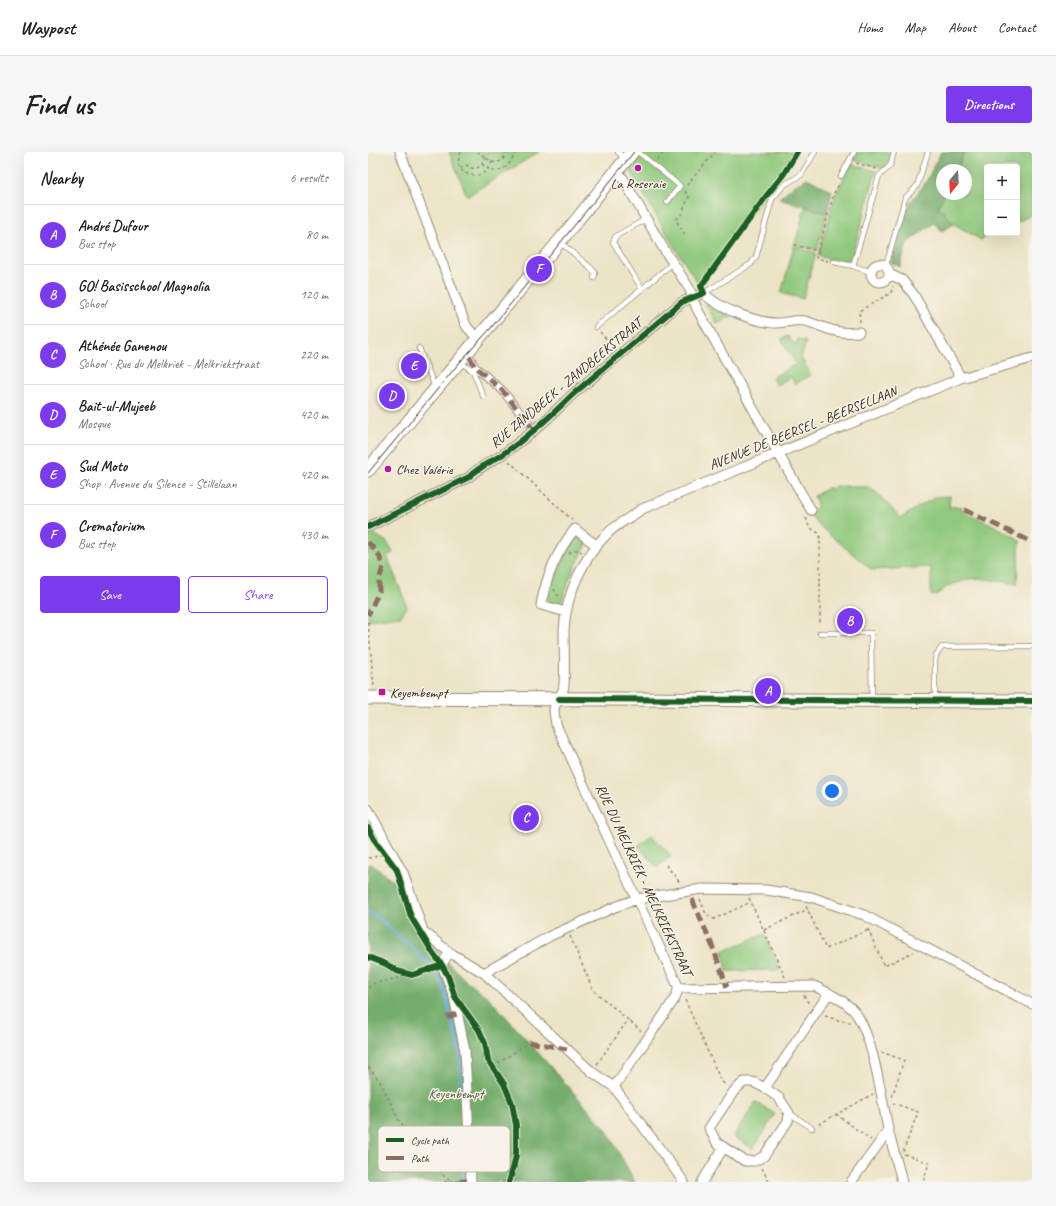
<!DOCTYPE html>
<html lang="en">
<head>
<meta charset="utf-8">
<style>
  body { margin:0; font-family:Caveat,sans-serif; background:#f6f6f6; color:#202124 }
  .controls { position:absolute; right:12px; top:12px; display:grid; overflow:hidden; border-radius:4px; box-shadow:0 4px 16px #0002 }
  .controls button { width:36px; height:36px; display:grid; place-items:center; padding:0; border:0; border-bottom:1px solid #e0e0e0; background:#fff; color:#202124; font:20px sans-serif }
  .compass { position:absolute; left:568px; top:12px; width:36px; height:36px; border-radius:50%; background:#fff; box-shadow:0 4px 16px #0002; rotate:198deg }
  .you { position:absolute; left:464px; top:639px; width:14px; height:14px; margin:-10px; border:3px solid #fff; border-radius:50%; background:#1a73e8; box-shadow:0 0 0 6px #1a73e833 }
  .badge { display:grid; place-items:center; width:26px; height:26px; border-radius:50%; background:#7c3aed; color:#fff; font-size:13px; font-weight:700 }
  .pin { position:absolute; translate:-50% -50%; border:2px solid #fff; box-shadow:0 1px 4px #0006 }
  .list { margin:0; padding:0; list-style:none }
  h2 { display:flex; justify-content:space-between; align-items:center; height:52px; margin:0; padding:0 16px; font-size:17px }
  h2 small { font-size:13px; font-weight:400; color:#757577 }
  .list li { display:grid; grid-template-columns:26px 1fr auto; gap:12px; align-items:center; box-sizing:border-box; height:60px; padding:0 16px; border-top:1px solid #e0e0e0 }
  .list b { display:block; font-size:15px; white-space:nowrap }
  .list p { margin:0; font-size:13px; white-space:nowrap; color:#757577 }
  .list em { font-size:13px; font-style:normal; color:#757577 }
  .actions { display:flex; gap:8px; padding:12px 16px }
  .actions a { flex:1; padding:9px 0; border:1px solid #7c3aed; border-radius:4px; text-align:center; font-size:14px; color:#7c3aed }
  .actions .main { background:#7c3aed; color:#fff }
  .map { position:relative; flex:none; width:664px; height:1030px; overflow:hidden; border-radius:4px }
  header { display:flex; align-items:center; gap:24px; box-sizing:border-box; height:56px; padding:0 20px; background:#fff; border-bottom:1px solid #e0e0e0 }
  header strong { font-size:19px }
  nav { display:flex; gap:22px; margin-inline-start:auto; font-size:14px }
  .intro { display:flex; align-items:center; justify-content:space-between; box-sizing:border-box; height:96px; padding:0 24px }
  h1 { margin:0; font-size:28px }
  .button { padding:10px 18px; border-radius:4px; background:#7c3aed; color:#fff; font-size:14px; font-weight:700 }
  main { display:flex; gap:24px; padding:0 24px }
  aside { flex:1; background:#fff; border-radius:4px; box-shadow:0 4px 16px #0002 }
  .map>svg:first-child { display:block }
  .green { fill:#90c97d; stroke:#667a4e }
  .forest { fill:#74ad6c; stroke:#586c45 }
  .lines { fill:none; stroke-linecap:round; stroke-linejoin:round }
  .stream { stroke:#70aae0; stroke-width:3 }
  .service-casing { stroke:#948772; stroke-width:6 }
  .pedestrian-casing { stroke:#948772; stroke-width:9 }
  .minor-casing { stroke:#948772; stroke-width:11 }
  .secondary-casing { stroke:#948772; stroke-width:15 }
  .path { stroke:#948772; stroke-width:1.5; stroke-dasharray:3 3; stroke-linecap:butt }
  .service { stroke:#fff; stroke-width:4.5 }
  .pedestrian { stroke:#fff; stroke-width:7 }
  .minor { stroke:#fff; stroke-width:9 }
  .secondary { stroke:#fff; stroke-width:13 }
  .tram { stroke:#3b2a1e; stroke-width:1 }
  .quiet { stroke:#8d6e63; stroke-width:5; stroke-dasharray:10 5; stroke-linecap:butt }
  .cycleway-casing { stroke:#f7f3e8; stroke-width:8 }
  .cycleway { stroke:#1b5e20; stroke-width:6 }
  .poi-dot { fill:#b5179e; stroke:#f7f3e8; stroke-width:1.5 }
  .labels { text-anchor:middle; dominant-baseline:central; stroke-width:3; stroke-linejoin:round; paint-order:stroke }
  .poi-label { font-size:14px; fill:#3b2a1e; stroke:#f7f3e8; text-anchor:start }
  .street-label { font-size:14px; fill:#3b2a1e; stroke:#f7f3e8 }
  .park-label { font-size:14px; fill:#545a3a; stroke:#f7f3e8 }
  .key { fill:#f7f3e8; stroke:#bfb7ab; stroke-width:1 }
  .key-label { font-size:11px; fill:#3b2a1e }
</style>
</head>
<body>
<header>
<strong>Waypost</strong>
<nav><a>Home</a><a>Map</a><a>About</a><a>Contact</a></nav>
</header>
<div class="intro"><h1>Find us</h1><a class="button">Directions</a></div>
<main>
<aside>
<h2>Nearby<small>6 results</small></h2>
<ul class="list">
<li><span class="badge">A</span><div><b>André Dufour</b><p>Bus stop</p></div><em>80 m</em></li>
<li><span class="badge">B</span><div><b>GO! Basisschool Magnolia</b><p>School</p></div><em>120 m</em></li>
<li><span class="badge">C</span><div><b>Athénée Ganenou</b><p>School · Rue du Melkriek - Melkriekstraat</p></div><em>220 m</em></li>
<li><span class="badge">D</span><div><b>Bait-ul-Mujeeb</b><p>Mosque</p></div><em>420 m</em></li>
<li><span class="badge">E</span><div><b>Sud Moto</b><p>Shop · Avenue du Silence - Stillelaan</p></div><em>420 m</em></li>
<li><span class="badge">F</span><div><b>Crematorium</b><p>Bus stop</p></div><em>430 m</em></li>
</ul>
<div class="actions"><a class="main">Save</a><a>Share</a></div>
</aside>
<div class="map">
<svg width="664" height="1030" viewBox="0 0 664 1030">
  <rect width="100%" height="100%" fill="#f7f3e8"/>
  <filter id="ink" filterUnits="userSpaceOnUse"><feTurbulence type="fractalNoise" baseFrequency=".025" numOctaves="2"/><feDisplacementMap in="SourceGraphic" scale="8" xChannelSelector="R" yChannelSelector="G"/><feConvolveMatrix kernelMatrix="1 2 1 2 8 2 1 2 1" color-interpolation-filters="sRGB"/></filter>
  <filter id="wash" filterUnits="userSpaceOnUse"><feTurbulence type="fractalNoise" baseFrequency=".012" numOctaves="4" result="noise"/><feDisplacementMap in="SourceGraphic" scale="16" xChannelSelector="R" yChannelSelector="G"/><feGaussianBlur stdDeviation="0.9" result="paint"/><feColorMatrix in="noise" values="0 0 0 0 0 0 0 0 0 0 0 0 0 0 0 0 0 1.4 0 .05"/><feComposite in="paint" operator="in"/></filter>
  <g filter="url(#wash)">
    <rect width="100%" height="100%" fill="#ece4c6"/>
    <path class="green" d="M81,0H171L99,44Z
      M277,0H427L331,133L304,91L262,18Z
      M490,0H524L522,10L514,16L486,8Z
      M596,0H664V63L649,70V15H619V81H624L613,88L586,72L570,54L577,42H598V18H589Z
      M483,12L508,19L483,108L461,107L450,104L467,44Z
      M437,55L459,61L449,98L427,92Z
      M426,94L448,101L435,147L413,141Z
      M341,150L364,164L349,172L341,158L344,157L342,153L339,155L337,152Z
      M420,184L423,190L428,192L430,187L438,190L433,206L443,223L427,232L423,225L408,233L404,226L428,212L413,187Z
      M467,334L501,335L509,341L533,366L567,345L582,344L581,355H594L593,358L627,374L652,388L649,432L611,426L601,427L580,434L567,444L563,443V415L504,418L449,372L444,364L442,365L440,362C450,356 451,354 446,344L461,335L462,339Z
      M3,380L19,390L25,401L19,404L37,449L39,455L33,464L0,468V382Z
      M208,385L219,392L203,423L193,451C188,453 181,452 179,447L182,434L187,424Z
      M284,683L303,704L289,716L270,694Z
      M396,782L412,818L359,819L355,799Z
      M388,950L407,962L385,997L365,984Z"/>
    <path class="forest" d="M573,0H596L589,18H574V42H577L570,54L586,72L574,79L566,71L539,91L532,115L523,110L541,52L558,30Z
      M439,26L464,39L459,61L411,46L423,36Z
      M0,712L5,713L37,739L56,785L96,827L122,847L238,977L267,1030H0Z"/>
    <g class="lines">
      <path class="stream" d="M0,760L13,768L69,819L79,846L82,864L92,899L96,1030"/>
    </g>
  </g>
  <g filter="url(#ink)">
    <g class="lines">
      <g class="service-casing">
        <path id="service" d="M250,0L256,6
          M270,0L312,34L299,50
          M473,24L486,0
          M192,90L223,116L227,121L226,126
          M466,110L485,114
          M517,113L520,107L537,46L549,34L560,0
          M503,120L485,114L511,24L522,14L526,0
          M274,137L245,90L248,84L278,67
          M336,141L383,112L388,105L404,47L416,33L433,23L447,0
          M228,175L305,111
          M51,196L67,235
          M92,210L105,219L115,244
          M452,481H503L504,547
          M567,547V509L568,503L574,495L664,494
          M421,961L444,976"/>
      </g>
      <g class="pedestrian-casing">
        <path id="pedestrian" d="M101,205L103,207L106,214L134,238L166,278"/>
      </g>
      <g class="minor-casing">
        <path id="minor" d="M32,0L97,171L99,175L110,187
          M247,20L255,26L258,32L294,94L321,136L329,157L410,301L443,358
          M503 121a9 9 0 1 1 18 0a9 9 0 1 1-18 0Z
          M521,122L534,128L546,143L593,226
          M0,375L101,325C111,315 123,310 135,302C160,285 183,264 204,243L314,150L336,141C349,156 389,171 409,171C419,171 428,167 437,169C449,172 461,179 473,180C479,181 485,180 491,180
          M198,460L173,453C178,425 189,399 207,377L229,394
          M0,657L36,723L55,779L81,800L116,821L224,920L246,935L316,1030
          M81,800L74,813L86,845L97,899L103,1030
          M116,821L182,784L247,755L269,747L334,737L398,738L443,745L496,763L664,852
          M311,836L446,834C457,839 476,848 485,858C504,878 514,947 520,977C524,995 530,1012 534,1030
          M376,930H385L397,936L411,946L421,961L420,969L396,1004L387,1009H377L349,991L341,976L366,939Z
          M246,935L306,848L311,836L253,714L188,573C188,569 186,563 186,558C186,550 196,542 196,533C197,515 196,496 196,478C198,442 215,405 241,380C251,371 263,365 274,357L593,226L664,206
          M397,936L461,841
          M334,1030L356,995
          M483,1030L520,979"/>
      </g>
      <g class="secondary-casing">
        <path id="secondary" d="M0,318L186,96L264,0
          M0,546L664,549"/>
      </g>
      <path class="path" d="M93,0C91,4 90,9 91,13C94,23 108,26 116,21C119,18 122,13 124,10L110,0
        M289,8L296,0
        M124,10C132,11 137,9 137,0
        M488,11L509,17
        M114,12C128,25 142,17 147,0
        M92,15L99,13C108,21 113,14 118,6
        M319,33L347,0
        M317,39L321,45L313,63L308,68L317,83
        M426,93L450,99L448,106L460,109
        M450,99L466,41L472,31
        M492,170L491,159L523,141L525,134
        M232,180L245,195
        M141,309L204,368
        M438,366L441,375L452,382V473
        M201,401L208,398L214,400
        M186,437L188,442L192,445
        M0,471L6,535
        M0,706L6,705L14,703
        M298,713L313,732
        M381,746L417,825
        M332,747L338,762L346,767L383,750
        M438,754L458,797L500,778
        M500,777L516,814L545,800
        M396,778L440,757
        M202,784L225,838L273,879
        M0,805L18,812L29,819L42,823
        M0,836L7,831L44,823L65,816
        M436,843L439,849L443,853
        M317,848L353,929L359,934
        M99,860L111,878L117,891L120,908L136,932L144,951L148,973V1003L146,1013L141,1030
        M457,864L470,868L482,870
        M513,900L536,908L524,945
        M229,912L260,868
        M0,915L11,928L27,960L30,967L47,990L61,1005L75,1023L82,1029
        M125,915L161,890
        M525,951L550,960L535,1000
        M468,962L503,988
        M451,972L505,942
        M536,1002L561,1011L555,1030
        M394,1016L401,1030
        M76,1030L91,1029
        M134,1030L141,1028"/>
      <use href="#service" class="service"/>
      <use href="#pedestrian" class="pedestrian"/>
      <use href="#minor" class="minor"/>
      <use href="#secondary" class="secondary"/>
      <path class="tram" d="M0,321L92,210L123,176L266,0"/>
      <path class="quiet" d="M101,205L103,207L106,214L134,238L166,278
        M596,358L664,390
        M0,390L11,403L15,415L11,428V439L0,463
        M0,470V471
        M324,747L344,793L359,835
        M79,865L89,862
        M161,890L199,897
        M91,1029H99"/>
      <g class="cycleway-casing">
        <path id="cycleway" d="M0,375L101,325C111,315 123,310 135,302C160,285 183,264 204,243L314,150L336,141L333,134L399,43L415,23L429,0
          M191,547L664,549
          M0,676L6,687L29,718L43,765L65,801L74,813L80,824L87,845L111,878L117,891L120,908L136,932L144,951L148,973V1003L146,1013L141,1030
          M0,805L18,812L29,819L44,823L74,813"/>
      </g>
      <use href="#cycleway" class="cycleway"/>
    </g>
  </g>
  <g class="poi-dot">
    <circle cx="270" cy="16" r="4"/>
    <circle cx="20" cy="317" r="4"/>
    <rect x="10" y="536" width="8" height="8" rx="2"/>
  </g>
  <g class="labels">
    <g class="poi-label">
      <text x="270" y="31" text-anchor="middle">La Roseraie</text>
      <text x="28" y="317">Chez Valérie</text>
      <text x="22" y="540">Keyembempt</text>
    </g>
    <g class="street-label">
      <text transform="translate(198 231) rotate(-40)">RUE ZANDBEEK - ZANDBEEKSTRAAT</text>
      <text transform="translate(435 276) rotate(-22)">AVENUE DE BEERSEL - BEERSELLAAN</text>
      <text transform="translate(276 728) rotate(65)">RUE DU MELKRIEK - MELKRIEKSTRAAT</text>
    </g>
    <g class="park-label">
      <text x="88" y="941">Keyenbempt</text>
    </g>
  </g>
  <rect x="10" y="974" width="132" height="46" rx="6" class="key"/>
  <rect x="18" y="986" width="18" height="4" fill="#1b5e20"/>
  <rect x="18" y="1004" width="18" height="4" fill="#8d6e63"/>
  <g class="key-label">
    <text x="43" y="992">Cycle path</text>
    <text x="43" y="1010">Path</text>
  </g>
</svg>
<div class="controls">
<button>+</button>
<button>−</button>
</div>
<svg class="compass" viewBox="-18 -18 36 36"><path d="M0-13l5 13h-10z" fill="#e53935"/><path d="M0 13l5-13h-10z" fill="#757577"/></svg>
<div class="you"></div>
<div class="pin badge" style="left:400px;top:539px">A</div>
<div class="pin badge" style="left:482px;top:469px">B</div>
<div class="pin badge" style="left:158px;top:666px">C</div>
<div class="pin badge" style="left:24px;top:244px">D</div>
<div class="pin badge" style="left:46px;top:214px">E</div>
<div class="pin badge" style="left:171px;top:117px">F</div>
</div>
</main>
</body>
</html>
